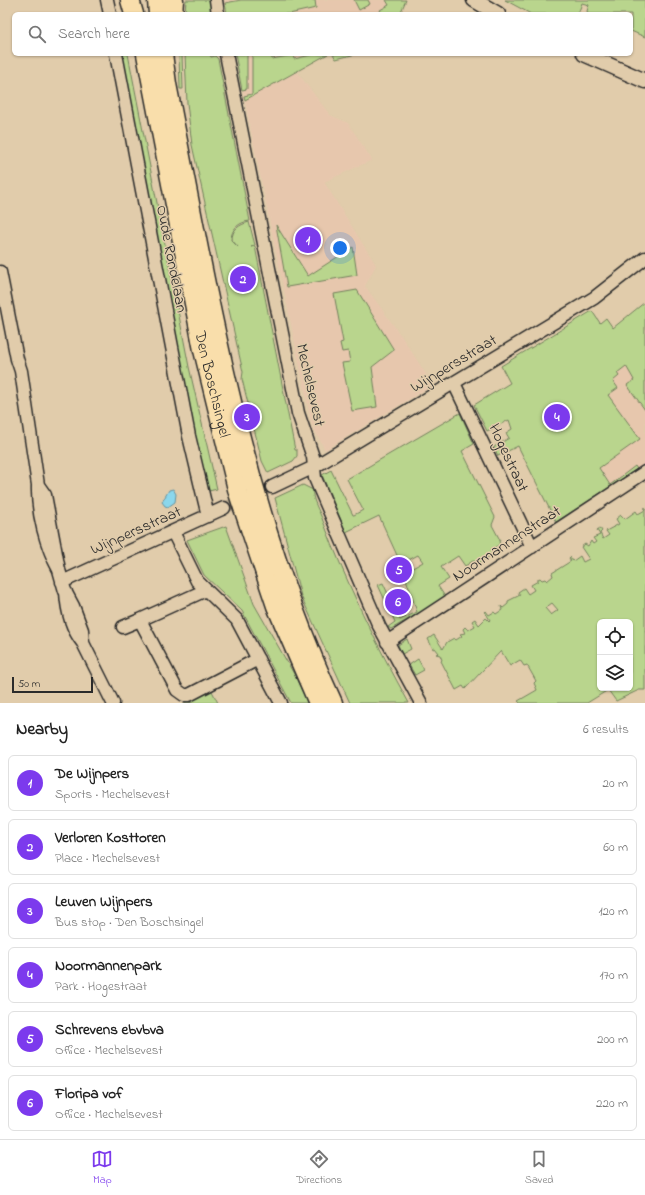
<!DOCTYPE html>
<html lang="en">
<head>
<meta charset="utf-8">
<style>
  body { margin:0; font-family:"Indie Flower",sans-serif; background:#f6f6f6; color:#222 }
  .controls { position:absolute; right:12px; bottom:12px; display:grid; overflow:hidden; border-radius:6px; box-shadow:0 1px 3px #0004 }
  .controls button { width:36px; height:36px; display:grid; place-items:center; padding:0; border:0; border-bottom:1px solid #e0e0e0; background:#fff; color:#222; font:20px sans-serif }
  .scale { position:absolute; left:12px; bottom:10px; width:81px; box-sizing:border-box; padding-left:4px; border:2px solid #2b2b2b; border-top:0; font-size:11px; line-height:14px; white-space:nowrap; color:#2b2b2b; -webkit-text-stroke:3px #e1ccab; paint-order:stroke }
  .you { position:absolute; left:340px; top:248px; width:14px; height:14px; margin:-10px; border:3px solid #fff; border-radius:50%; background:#1a73e8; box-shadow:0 0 0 6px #1a73e833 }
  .badge { display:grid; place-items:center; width:26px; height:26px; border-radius:50%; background:#7c3aed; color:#fff; font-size:13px; font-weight:700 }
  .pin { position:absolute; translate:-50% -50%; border:2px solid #fff; box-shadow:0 1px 4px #0006 }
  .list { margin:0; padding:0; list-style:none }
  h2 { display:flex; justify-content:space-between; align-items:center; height:52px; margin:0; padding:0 16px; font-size:17px }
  h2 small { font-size:13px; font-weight:400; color:#767676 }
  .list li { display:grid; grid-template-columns:26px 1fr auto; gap:12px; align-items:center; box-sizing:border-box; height:56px; margin:0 8px 8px; padding:0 8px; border:1px solid #e0e0e0; border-radius:6px }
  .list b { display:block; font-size:15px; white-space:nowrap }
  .list p { margin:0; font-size:13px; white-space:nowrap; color:#767676 }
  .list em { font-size:13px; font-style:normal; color:#767676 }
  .icon { flex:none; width:22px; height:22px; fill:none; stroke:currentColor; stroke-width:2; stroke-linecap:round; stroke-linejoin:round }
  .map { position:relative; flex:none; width:645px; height:703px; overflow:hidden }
  .search { position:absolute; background:#fff; box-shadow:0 1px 3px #0004; left:12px; right:12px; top:12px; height:44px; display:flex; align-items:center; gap:10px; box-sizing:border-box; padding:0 14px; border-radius:6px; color:#767676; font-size:15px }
  .sheet { height:436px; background:#fff }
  nav { display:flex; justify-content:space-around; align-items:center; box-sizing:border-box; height:56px; border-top:1px solid #e0e0e0; background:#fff; font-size:11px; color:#767676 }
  nav a { display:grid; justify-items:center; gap:2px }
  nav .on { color:#7c3aed }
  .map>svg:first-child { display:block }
  .built { fill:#e7c7ad }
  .green { fill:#b9d58d; stroke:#72805c; fill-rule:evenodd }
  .water { fill:#8bd7ec; stroke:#65929f }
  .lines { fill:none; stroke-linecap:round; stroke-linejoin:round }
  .minor-tunnel { stroke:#bdac91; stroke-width:12; stroke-dasharray:12 6; stroke-linecap:butt }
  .minor-casing { stroke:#2b2b2b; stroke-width:15 }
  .tertiary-casing { stroke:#2b2b2b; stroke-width:17 }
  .primary-casing { stroke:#2b2b2b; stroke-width:21 }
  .minor { stroke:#e1ccab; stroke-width:12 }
  .tertiary { stroke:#e1ccab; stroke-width:14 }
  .primary { stroke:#f9deab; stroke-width:18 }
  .labels { text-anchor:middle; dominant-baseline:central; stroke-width:3; stroke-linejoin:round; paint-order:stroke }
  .street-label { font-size:16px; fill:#2b2b2b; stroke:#e1ccab }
</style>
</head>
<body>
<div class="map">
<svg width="645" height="703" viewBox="0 0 645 703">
  <rect width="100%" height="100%" fill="#e1ccab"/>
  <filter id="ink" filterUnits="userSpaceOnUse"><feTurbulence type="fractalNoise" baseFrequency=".025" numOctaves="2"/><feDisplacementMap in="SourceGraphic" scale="8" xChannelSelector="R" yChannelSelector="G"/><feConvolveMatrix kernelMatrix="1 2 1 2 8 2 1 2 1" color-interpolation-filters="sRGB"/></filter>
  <g filter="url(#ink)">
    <path class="built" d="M224,0H406L400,14H227Z
      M235,54H328L297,72L330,115L348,123L372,160L324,182L376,265L365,286L402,337L433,385L325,450L312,425Z
      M621,359L645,370V464L610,486L582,440L608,395Z"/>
    <path class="green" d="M186,0H210L213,14L185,12Z
      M241,0H315L316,8L289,14H227L225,3Z
      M354,0H368L370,4L359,10Z
      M386,0H406L400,14H382L380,10L389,5Z
      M505,0H645V37L631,31V14H588L587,11L589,5L582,3L578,14H531Z
      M119,54H128L189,367L217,489L209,491L197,452Z
      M179,54H182L183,89H180Z
      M185,54H210L211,57L215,56L218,59L250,221C239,222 231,229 231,240L238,247L232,240C232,229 239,225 249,222L255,245L251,247L255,246L295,450H297V456L293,461L268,473L262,461L242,379L243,372L192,145L187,103Z
      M235,54H247V89L242,90Z
      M252,54H271L272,59L293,55L294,59L315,54H328L245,100L244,96L252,94Z
      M333,54H356L336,59Z
      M276,225L308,276L353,247L357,275L287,287Z
      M357,290L394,350L372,367L377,407L352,411L342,363L350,362L348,351L342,352L340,343L343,342L334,294Z
      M645,302V410L627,385L634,380L626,366L617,373L619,376L613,381L618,388L608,395L640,439L599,468L610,485L635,466L637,469L556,522L518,446L498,456L494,447L509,438L506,433L512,429L509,420L487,431L474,405L510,383L501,366L592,311L600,323L606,318L613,328Z
      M460,413L474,444L462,451L495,517L492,525L500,540L499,542L500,544L491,550L493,554L479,563L473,561L465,566L458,556L441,567L449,579L438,586L446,598L391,629L388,627L395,622L378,585L383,583L400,620L417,612L404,573L423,562L418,555L401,564L379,516L346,532L322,475L331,470L353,515H354L363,510L347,479Z
      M303,485L313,490C311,498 320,512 323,521C347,584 376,644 409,703H350L301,596L275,498Z
      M645,507V690H639L616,701L608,690L587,703H520L518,701L537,690L534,683L536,681L527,665L524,666L520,660L510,666L501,651L465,689L463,686L456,690L441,661L442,660L440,655L436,654L439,653L435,648L433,649L428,639L434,635L443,649L447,642L454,638L456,640L462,636L460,634L465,633L463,629L465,627L468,630L475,626L472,621L475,619L479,625L486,618L489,621L490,620L485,612L486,611L489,615L494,612L496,614L502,610L501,606L503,608L508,604V601L520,595L518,592L524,588L528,594L534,590L531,585L538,581V579L540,578L542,580L545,579L547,581L553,576L552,573L571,561L569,558L570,557L573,561L580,556L583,562L589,559L581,547L585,544L588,546L591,541L593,544L596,542L593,538L600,535L597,530L600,528L602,531L600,533L603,539L609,535L606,531L619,524L616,519L621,515L625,519L636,511L638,514L645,510ZM552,603L558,610L551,615L545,608ZM600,622H630V688H600Z
      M226,526L254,604L294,674L308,703H291L242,611L204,575L187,540Z
      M407,639L411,649L402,654L398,645Z
      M418,659L424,670L415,675L409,665Z
      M211,689L218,703H184L188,701Z"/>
    <path class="water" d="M173,489L176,494L175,502L168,507L165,506L162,502L169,490Z"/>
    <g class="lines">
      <path class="minor-tunnel" d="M224,508L272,487"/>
      <g class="minor-casing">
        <path id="minor" d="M107,0L110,14
          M216,0L218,14
          M116,54L189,436L208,516
          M226,54L298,413L313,457L315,478L379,626L421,703
          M0,272L17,359L21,371L38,485
          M454,383L532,547
          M272,487L314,467L594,298L645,258
          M173,532L197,581L237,620L281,703
          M59,570C46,546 37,513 38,485L45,495L59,570L65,591L73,606L82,630L83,643C71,628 67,611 66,592
          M62,582L224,508
          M206,590L140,620L177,690L184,695H189L258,659
          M123,627L140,620
          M387,642L645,472
          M83,643L113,703"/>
      </g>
      <g class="tertiary-casing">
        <path id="tertiary" d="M474,0L498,14
          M584,54L645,81"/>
      </g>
      <g class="primary-casing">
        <g id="primary">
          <path d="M130,0L134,14"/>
          <path d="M157,0L158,14"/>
          <path d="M173,14L174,0"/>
          <path id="s1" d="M146,54L203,350L238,493L276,606L318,703"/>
          <path d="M163,54L167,84C208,294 242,507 333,703"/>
        </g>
      </g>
      <use href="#minor" class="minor"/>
      <use href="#tertiary" class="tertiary"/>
      <use href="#primary" class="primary"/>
    </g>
  </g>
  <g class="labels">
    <g class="street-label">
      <text transform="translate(171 259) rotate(79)">Oude Rondelaan</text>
      <text transform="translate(454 364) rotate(-31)">Wijnpersstraat</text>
      <text stroke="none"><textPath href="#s1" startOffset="337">Den Boschsingel</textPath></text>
      <text transform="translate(310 385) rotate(77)">Mechelsevest</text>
      <text transform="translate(508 458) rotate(65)">Hogestraat</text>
      <text transform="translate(136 531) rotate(-24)">Wijnpersstraat</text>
      <text transform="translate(507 544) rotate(-33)">Noormannenstraat</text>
    </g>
  </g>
</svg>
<div class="controls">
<button><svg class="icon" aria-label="locate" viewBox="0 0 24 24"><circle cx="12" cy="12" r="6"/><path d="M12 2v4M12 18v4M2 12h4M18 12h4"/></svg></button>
<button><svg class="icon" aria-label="layers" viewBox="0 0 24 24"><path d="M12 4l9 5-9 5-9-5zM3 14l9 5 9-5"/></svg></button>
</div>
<div class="scale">50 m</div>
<div class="you"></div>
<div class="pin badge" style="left:308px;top:240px">1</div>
<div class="pin badge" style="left:243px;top:279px">2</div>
<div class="pin badge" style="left:247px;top:417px">3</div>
<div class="pin badge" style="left:557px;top:417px">4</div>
<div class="pin badge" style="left:399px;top:570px">5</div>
<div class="pin badge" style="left:398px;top:602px">6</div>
<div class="search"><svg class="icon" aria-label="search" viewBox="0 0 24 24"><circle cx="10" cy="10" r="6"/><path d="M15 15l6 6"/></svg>Search here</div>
</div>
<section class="sheet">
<h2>Nearby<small>6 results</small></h2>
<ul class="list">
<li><span class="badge">1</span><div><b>De Wijnpers</b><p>Sports · Mechelsevest</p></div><em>20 m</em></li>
<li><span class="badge">2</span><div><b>Verloren Kosttoren</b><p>Place · Mechelsevest</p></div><em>60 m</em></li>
<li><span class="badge">3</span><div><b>Leuven Wijnpers</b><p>Bus stop · Den Boschsingel</p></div><em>120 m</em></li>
<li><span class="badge">4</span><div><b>Noormannenpark</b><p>Park · Hogestraat</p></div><em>170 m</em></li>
<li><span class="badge">5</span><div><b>Schrevens ebvbva</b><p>Office · Mechelsevest</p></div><em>200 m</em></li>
<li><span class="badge">6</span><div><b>Floripa vof</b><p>Office · Mechelsevest</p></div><em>220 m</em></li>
</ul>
</section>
<nav>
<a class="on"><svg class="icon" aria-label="map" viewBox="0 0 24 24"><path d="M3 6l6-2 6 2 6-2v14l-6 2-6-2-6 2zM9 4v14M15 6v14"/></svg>Map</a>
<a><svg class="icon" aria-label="directions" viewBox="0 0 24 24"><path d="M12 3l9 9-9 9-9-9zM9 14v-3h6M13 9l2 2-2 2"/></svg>Directions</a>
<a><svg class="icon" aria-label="saved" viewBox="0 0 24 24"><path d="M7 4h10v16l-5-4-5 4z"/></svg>Saved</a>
</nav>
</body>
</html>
